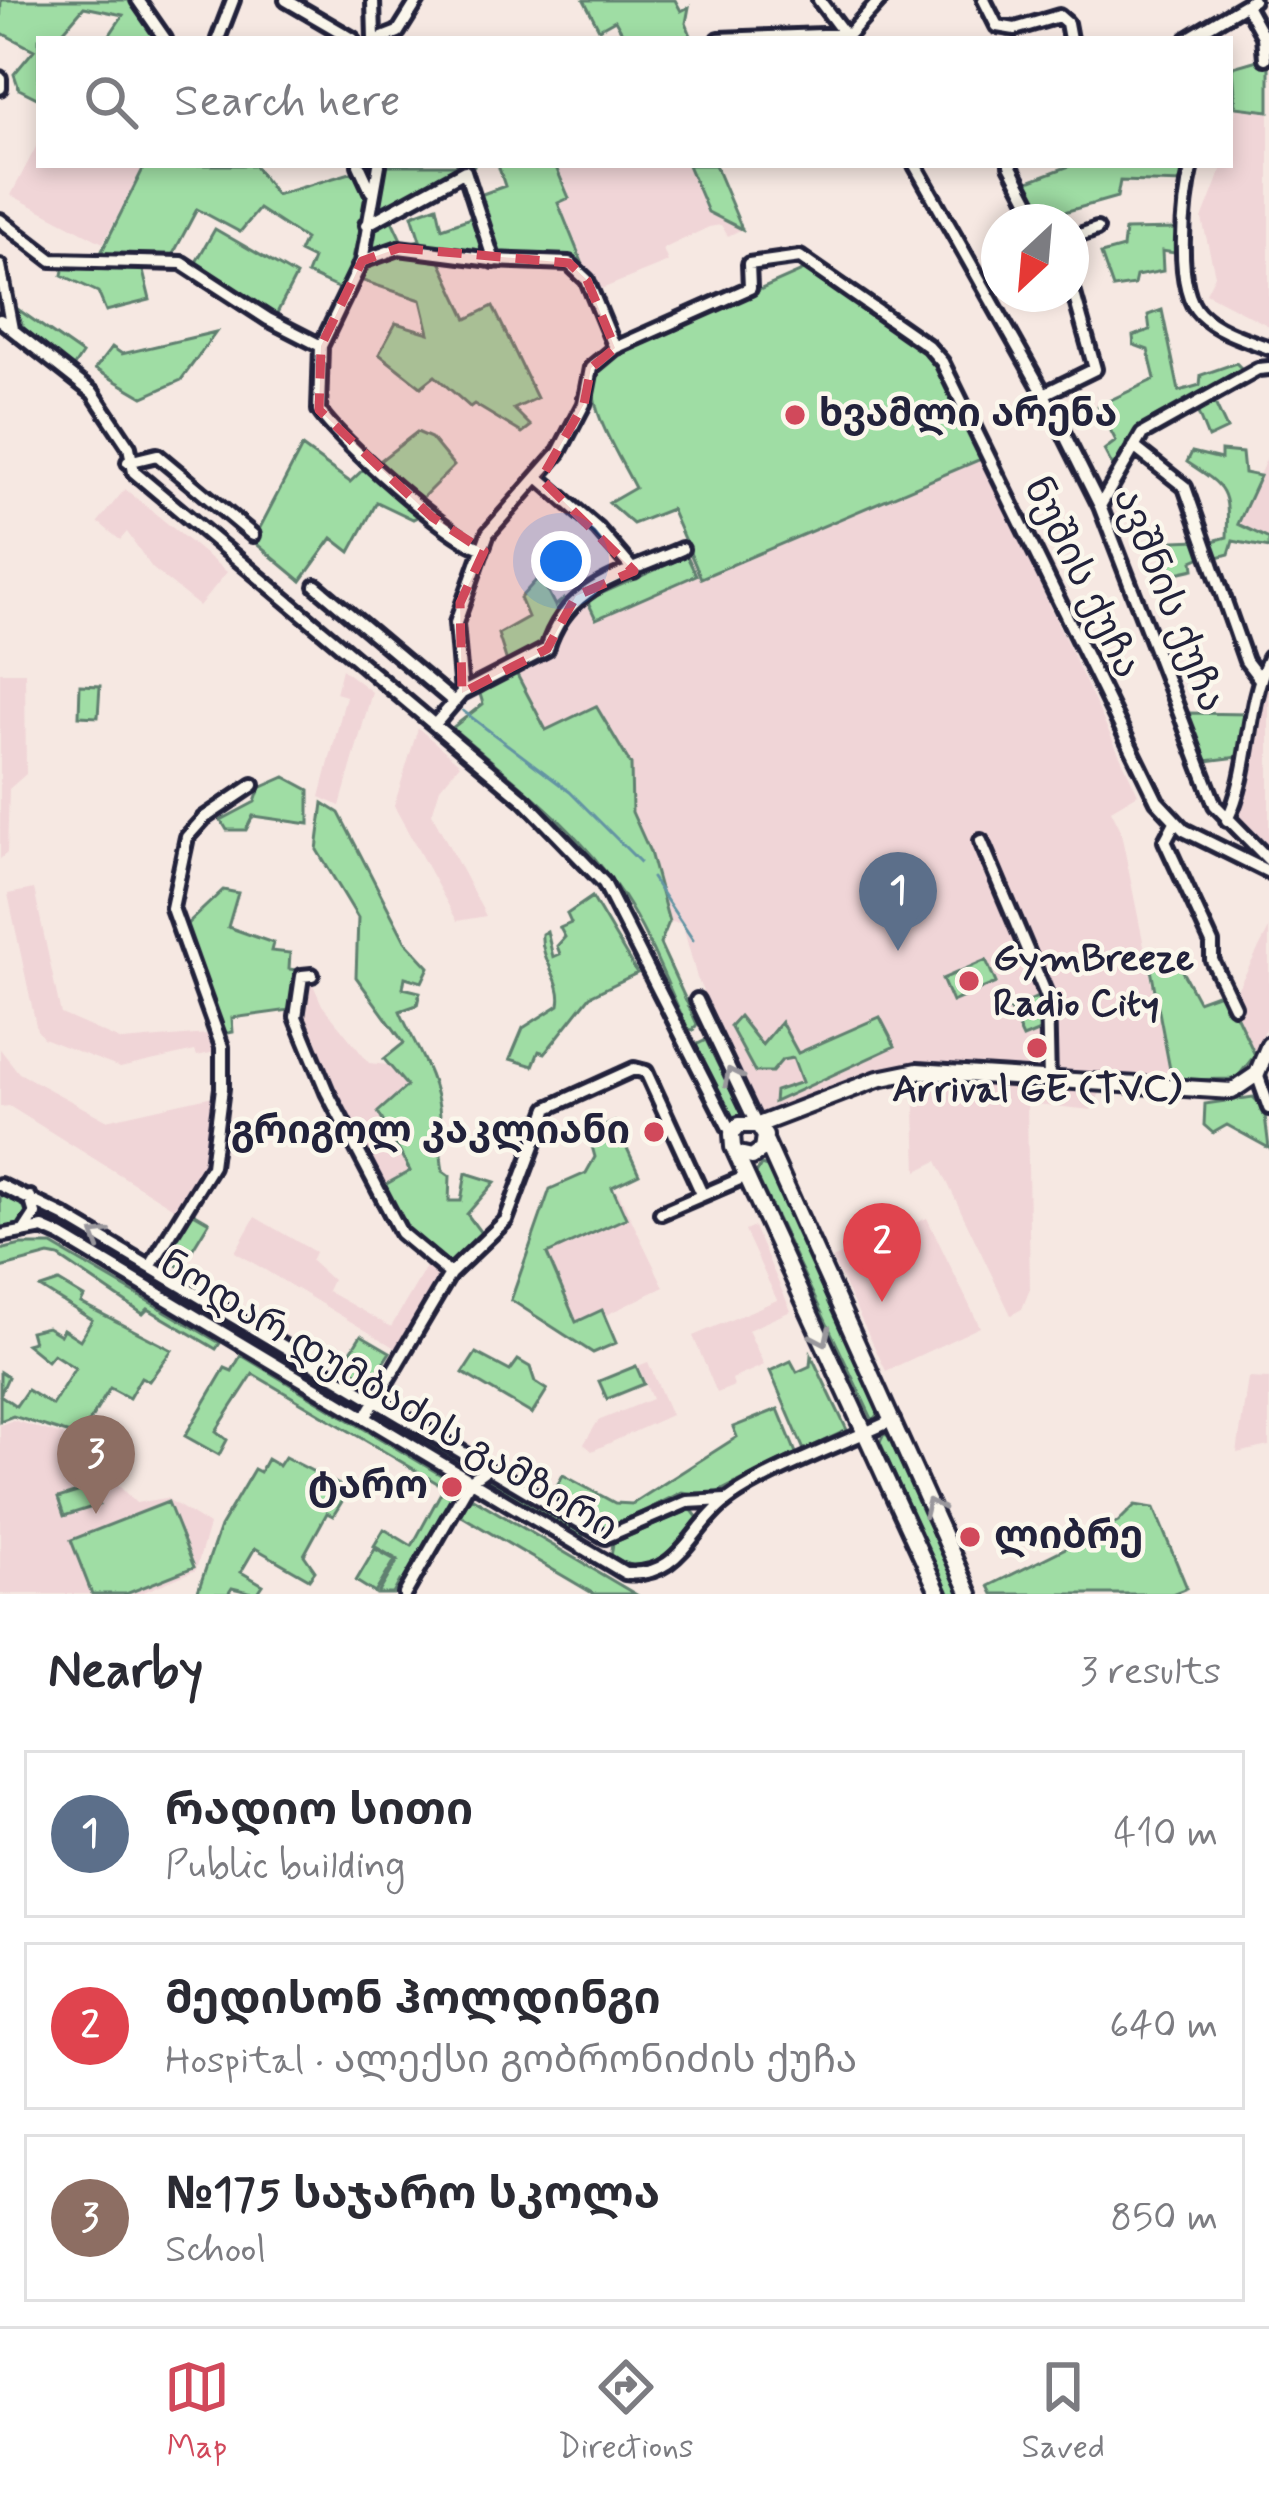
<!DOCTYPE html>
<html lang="en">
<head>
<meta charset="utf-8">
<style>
  body { margin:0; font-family:Mynerve,"Noto Sans Georgian",sans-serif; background:#f2f2f3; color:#2b2b33 }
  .compass { position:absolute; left:981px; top:204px; width:108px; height:108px; border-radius:50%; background:#fff; box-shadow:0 6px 18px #0003; rotate:206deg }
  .you { position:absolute; left:561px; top:561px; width:42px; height:42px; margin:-30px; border:9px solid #fff; border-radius:50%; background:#1a73e8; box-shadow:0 0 0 18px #1a73e833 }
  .badge { display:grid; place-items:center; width:78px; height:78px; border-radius:50%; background:#d1495b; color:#fff; font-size:39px; font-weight:700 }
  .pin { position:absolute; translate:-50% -99px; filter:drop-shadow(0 3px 6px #0008) }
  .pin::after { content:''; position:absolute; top:63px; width:42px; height:36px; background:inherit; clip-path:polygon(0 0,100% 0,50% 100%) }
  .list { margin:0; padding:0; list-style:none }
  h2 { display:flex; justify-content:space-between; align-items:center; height:156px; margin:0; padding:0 48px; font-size:51px }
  h2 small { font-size:39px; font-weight:400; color:#7c7c81 }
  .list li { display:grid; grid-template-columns:78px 1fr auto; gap:36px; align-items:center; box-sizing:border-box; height:168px; margin:0 24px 24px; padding:0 24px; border:3px solid #e1e1e2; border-radius:0px }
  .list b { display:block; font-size:45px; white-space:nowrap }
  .list p { margin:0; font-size:39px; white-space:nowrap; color:#7c7c81 }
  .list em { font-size:39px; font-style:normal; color:#7c7c81 }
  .icon { flex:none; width:66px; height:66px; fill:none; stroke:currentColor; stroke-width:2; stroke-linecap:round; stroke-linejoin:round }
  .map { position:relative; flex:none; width:1269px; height:1594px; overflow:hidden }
  .search { position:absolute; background:#fff; box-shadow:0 6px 18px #0003; left:36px; right:36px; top:36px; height:132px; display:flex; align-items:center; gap:30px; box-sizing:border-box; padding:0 42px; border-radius:0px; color:#7c7c81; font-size:45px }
  .sheet { height:732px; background:#fff }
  nav { display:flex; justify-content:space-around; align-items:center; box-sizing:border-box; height:168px; border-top:3px solid #e1e1e2; background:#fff; font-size:33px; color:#7c7c81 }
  nav a { display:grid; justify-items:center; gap:6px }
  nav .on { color:#d1495b }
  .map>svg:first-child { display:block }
  .built { fill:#f0d5d7 }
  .green { fill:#9fdda4; stroke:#608070; stroke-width:3 }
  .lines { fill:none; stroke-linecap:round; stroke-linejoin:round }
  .stream { stroke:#6394a3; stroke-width:3 }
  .minor-casing { stroke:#22223b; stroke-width:20 }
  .major-casing { stroke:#22223b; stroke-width:22 }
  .minor { stroke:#fbf7ec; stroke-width:10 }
  .major { stroke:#fbf7ec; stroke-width:14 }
  .oneway { stroke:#99979c }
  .marked { fill:#d1495b; fill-opacity:0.2; stroke:#d1495b; stroke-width:9; stroke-dasharray:24 15; stroke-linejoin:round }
  .poi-dot { fill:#d1495b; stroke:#fbf7ec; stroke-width:4.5 }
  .labels { text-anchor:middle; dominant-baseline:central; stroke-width:9; stroke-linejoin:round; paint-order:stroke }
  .poi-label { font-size:39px; font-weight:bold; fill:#22223b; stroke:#fbf7ec; text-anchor:start }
  .street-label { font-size:39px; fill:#22223b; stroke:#fbf7ec }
</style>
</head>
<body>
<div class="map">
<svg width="1269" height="1594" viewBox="0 0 1269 1594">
  <rect width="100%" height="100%" fill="#f6e8e2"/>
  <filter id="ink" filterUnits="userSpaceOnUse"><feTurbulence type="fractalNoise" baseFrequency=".00833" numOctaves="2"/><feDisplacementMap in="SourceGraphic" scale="24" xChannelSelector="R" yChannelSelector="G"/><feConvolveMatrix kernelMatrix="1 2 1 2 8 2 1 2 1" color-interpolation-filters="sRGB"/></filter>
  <g filter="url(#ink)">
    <path class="built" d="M1258,106L1269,111V326L1206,293L1215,275L1202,219L1223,165H1230L1236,107Z
      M39,141V165H145L103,243L11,195Z
      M555,165H688L708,212L742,229L728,236L721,225L709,227L663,249L668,262L594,292L557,202L568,199Z
      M1269,453V539L1237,524Z
      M981,459L1138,794L1111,810L1120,828L1172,1083L910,1062L874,1071L760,1121L697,978L682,923L669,922L650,852L632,812L631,765L546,731L514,669L552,651L574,600L690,550L702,577Z
      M125,489L227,572L199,606L152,568L127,532L120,540L98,522Z
      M1269,666V852L1233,820Z
      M342,669L372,692L340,806L320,797L346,696L336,693Z
      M0,672H25L26,774L9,789L7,853L0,859Z
      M418,728L460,764L440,788L432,814L486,916L457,921L394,806Z
      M34,889L61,1014L122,1041L208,1034L215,1052L197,1056L195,1051L120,1068L43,1038L37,1030L8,894Z
      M1269,929V1019L1255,1055L1230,1003Z
      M311,980L322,1005L369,1063L388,1065L407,1086L379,1112L410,1171L381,1187L299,1020L304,981Z
      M0,1049L19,1073L106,1120L213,1096L209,1164L180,1212L9,1106L0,1107Z
      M914,1080L1100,1093L1091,1110L1027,1103L1030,1289L1022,1309L1011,1315L937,1161L917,1171Z
      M617,1190L664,1287L573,1331L516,1295L543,1225Z
      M255,1217L315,1252L311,1261L332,1280L327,1291L391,1327L429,1262L446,1278L400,1351L235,1252Z
      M927,1218L980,1327L886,1371L832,1259Z
      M754,1227L791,1311L748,1330L764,1365L732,1379L734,1386L717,1393L693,1336L777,1300L745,1231Z
      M648,1362L671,1415L592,1451L584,1444L598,1421L652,1399L638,1366Z
      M1248,1378L1269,1379V1446L1237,1453Z
      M13,1420L124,1454L109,1463L117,1484L136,1503L166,1498L209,1525L196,1570L139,1594H0V1425Z"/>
    <path class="green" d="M1,0H134L161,39H107L123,15L84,7L60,35L64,39H39V99L19,89L14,74L34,50L0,32Z
      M584,0H675L681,11L689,7L686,23L692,38L626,39L615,20L599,29Z
      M1269,28V111L1236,107L1233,67L1261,59Z
      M145,165H254L276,195L357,171L369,197L344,291L307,274L313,259L299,252L305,239L259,209L240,232L197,209L171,258L98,259Z
      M382,165H475L370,220Z
      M498,165H555L569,198L558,203L584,267L496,258L477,196L505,186Z
      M688,165H715L742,229L708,212Z
      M1072,165H1188L1184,183L1120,181L1117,197L1043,218L1023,183Z
      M437,206L442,228L476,216L487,253L483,257L400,246L368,254L369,227L389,214L403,244L420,240L412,215Z
      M215,229L296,276L275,317L195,264Z
      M1177,229L1181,254L1162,251L1163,271L1136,276L1134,285L1113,288L1101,254L1123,248L1125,230Z
      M399,251L437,255L467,319L493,306L537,398L514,409L531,426L522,433L474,404L470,407L435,376L421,387L379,354L396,323L429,333L421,300L360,280L372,259Z
      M141,263L150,300L106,311L98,292L62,275L64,266Z
      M809,268L932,354L981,459L701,578L671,509L633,524L609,503L635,488C619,454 574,393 603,359Z
      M16,308L82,354L72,369L25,333Z
      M1162,310L1179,391L1200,385L1201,375L1236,363L1246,373L1142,431L1114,469L1104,450L1116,441L1098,406L1155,379L1148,350L1134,345L1133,336L1150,330L1148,315Z
      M216,332L181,380L143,397L95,369L112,347L122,354Z
      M1213,399L1227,429L1208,438L1196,408Z
      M417,432L431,438L454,466L419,501L377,463Z
      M302,447L350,482L369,464L425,513L413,519L377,502L350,552L332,538L301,581L253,541Z
      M1221,451L1242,453L1244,473L1260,476L1238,524L1269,539V548L1233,541L1229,554L1214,558L1209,542L1227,537C1229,489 1227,488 1187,462L1192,452L1221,459Z
      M1199,540L1204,556L1193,561L1194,569L1172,574L1162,550L1174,541Z
      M687,556L696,575L596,619L587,600Z
      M540,576L555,606L565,598L544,645L507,662L498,634L528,617L520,598Z
      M514,669L546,730L596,706L631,765L632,812L650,852L669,922L660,944L697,1024L693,1030L688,1029C667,985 650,937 623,896C578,828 514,780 452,728L483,704L480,694Z
      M80,685L100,686L98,717L79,716Z
      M1187,713L1249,714L1239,757L1205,761Z
      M285,777L309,790V824L253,816L246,830H227L221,820L255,802L260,788Z
      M323,803L339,813L405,941L429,967L422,982L405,977L403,988L420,992L417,1005L400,1011C411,1039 437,1075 440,1115C441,1134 439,1151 443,1171L450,1176L449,1201H461L466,1173L495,1182L467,1214L481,1233L448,1267L405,1231L381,1187L410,1171L378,1112L407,1086L384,1059L404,1043L356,977L358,918L317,850Z
      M223,890L238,893L228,927L273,943L271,951L290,953L289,969L296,970L290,1010L232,1018L233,1032L223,1034L184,927Z
      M592,897L637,973L590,996L545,1053L539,1051L533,1066L510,1059L523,1028L559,1005C564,981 540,961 542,934L547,931L553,957L560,954L557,946L565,937L560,928L571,923L567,914Z
      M1175,958L1198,1001L1225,991L1255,1055L1236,1079L1172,1080L1150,964Z
      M986,960L996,983L952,1002L942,979Z
      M1040,996L1047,1028L1023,1038L1010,1010Z
      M739,1016L762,1045L781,1022L798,1053L880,1017L895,1046L774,1102L775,1091L802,1082L793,1058L782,1060L772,1072H755L730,1026Z
      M706,1040L743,1116L737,1122L732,1121L696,1045Z
      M1253,1097L1264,1108L1269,1148L1227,1125L1213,1133L1204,1125L1205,1104Z
      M615,1122L639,1174L612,1187L626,1218L547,1254L576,1322L602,1310L616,1343L593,1353L511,1300L550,1189L586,1173L595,1157L588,1132Z
      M761,1165L770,1168L881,1411L873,1421L756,1174Z
      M0,1190L32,1205L27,1223L0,1230Z
      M190,1211L209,1222L181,1268L162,1256Z
      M63,1220L129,1260L126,1267L57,1229Z
      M21,1245H52L220,1343L216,1349L148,1309L143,1314L59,1257L49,1255L0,1268V1250Z
      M156,1277L232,1323L230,1327L153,1283Z
      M59,1282L84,1297L81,1303L172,1350L149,1381L141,1377L129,1398L110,1388L88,1424L110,1437L105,1445L13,1416L0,1421V1372L8,1377L0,1395L16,1406L27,1390L52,1405L75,1368L53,1354L47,1361L26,1344L33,1342L30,1331L47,1327L60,1335L63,1329L80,1340L92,1320L41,1288Z
      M247,1331L363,1401L362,1405L243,1337Z
      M361,1335L390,1352L371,1382L343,1364Z
      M476,1353L510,1371L518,1360L530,1367L535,1382L547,1390L532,1414L463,1373Z
      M241,1355L461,1487L405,1583L400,1581L393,1594H378L398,1560L374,1546L384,1529L412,1546L444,1487L253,1374L216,1431L227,1440L219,1455L185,1436L225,1368L232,1371Z
      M811,1355L847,1430L804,1450L770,1371L791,1361L797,1372L810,1366Z
      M636,1366L644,1384L607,1399L599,1381Z
      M778,1409L796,1453L710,1496L682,1492L604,1531L550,1498L563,1475L615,1503L632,1504L737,1437L733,1427Z
      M379,1411L472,1466V1471L377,1416Z
      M884,1434L893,1438L963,1594H948L880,1442Z
      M285,1457L349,1490L333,1516L327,1513L304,1555L315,1571L309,1579L255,1548L241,1572L263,1585L257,1594L232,1588L228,1594H197L220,1527L254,1469L260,1472L267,1459L279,1466Z
      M491,1474L581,1528L583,1538L485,1486L483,1479Z
      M93,1487L99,1505L64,1516L58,1498Z
      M471,1497L635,1594H594L460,1515Z
      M168,1502L194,1567L126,1594H92L71,1540Z
      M1135,1505L1154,1508L1187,1588L1172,1594H993L989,1586L1118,1522Z
      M691,1509L698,1518C687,1546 665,1558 638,1568L611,1557L613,1543Z
      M375,1549L395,1560L375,1593L356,1581Z"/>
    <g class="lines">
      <path class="stream" d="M463,711L570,792L640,862
        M652,878L693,940"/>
      <g class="minor-casing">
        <path id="minor" d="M138,0L165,39
          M286,0L353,39
          M373,0L374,39
          M819,0L846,36
          M984,0L997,26L1015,29L1059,16L1067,23L1070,39
          M1246,5L1263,36L1265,58
          M218,39L233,0
          M380,39L398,32L418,0
          M719,39L849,34L880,0
          M1187,39L1253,0
          M0,78V88
          M359,165L371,191
          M379,165L362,261L321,346L319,410C335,437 452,541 482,548
          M915,165L1044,394L1100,506L1215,805L1269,860
          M1010,165L1040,222
          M1192,165C1184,199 1173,287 1200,314C1217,331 1247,340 1269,348
          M0,220L52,260L182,263L268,319L321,346
          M366,225L465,171L494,261
          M1071,238L1097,229
          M362,261L399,248L491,260L569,263L587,280L615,348
          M0,266L12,329
          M0,320L93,393L129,447L134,472L525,801L604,883L732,1134
          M1044,394L1095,369L1071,283
          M1134,447L1185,487L1246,661L1259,678
          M128,462L157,455L253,535
          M539,478L598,529L634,571
          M1100,506L1142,434L1258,369L1269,368
          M316,586L454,702
          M462,693L456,623L488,533L559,452L584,404L591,368L615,348L750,288L749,264L800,257L928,346L942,362L1157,801L1184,830L1269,872
          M436,723L462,693L547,649C567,583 624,575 682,549
          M1227,820C1252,769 1245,708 1269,658
          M1175,822L1165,841L1212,943V960L1234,1006
          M981,841L1047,997L1049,1081
          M312,975L302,976L296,1017L327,1092L401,1233L450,1274L506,1220L548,1108L634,1069L646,1072L702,1194
          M697,1000L756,1124
          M1257,1074L1269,1108
          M0,1185L64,1216L605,1537L687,1502L726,1500
          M661,1213L747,1176
          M24,1231L35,1214L30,1197
          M0,1236L43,1228L61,1236L625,1573C679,1579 690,1529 725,1502C759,1474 850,1441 893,1420
          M150,1267L212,1166L222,1088V1047L172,908L187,837L204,818L253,785
          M365,1418L450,1274
          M405,1594L470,1481L488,1468"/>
      </g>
      <g class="major-casing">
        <path id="major" d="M758,1125L878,1079L917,1071L1232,1091L1257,1074L1269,1045
          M766,1142L970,1594
          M739,1154L752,1157L763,1149L765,1136L758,1125H739L732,1134L733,1147L939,1594"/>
      </g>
      <use href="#minor" class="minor"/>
      <use href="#major" class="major"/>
    </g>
    <defs><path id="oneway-chevron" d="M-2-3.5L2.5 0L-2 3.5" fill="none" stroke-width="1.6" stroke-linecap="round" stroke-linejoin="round" transform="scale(3)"/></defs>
    <g class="oneway">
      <use href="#oneway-chevron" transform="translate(732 1076) rotate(-116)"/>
      <use href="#oneway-chevron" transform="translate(99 1237) rotate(-149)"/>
      <use href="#oneway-chevron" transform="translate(822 1337) rotate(65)"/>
      <use href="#oneway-chevron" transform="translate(932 1507) rotate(-114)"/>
    </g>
  </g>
  <path class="marked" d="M399,248L569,263L587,280L615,348L591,368L584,404L541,479L634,571L576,596L547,649L462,693L460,603L484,551L432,517L319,410L321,346L362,261Z"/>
  <g class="poi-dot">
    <circle cx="795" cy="415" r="12"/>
    <circle cx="969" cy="981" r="12"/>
    <circle cx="1037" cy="1048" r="12"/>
    <circle cx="654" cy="1132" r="12"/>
    <circle cx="452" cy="1487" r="12"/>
    <circle cx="970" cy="1537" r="12"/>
  </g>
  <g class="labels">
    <g class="poi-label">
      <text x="819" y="415">ხვამლი არენა</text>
      <text x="993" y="959">GymBreeze<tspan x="993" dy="45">Radio City</tspan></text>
      <text x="1037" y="1090" text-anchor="middle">Arrival GE (TVC)</text>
      <text x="630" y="1132" text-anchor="end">გრიგოლ კაკლიანი</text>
      <text x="428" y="1487" text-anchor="end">ტარო</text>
      <text x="994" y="1537">ლიბრე</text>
    </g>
    <g class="street-label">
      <text transform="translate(1081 578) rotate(64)">ნუშის ქუჩა</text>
      <text transform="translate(1168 600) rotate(68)">ავშნის ქუჩა</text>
      <text transform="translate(388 1397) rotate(31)">ნოდარ დუმბაძის გამზირი</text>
    </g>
  </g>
</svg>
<svg class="compass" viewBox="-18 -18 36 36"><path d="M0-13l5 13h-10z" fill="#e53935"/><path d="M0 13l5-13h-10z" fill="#7c7c81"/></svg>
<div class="you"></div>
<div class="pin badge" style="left:898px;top:951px;background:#5c6f8a">1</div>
<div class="pin badge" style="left:882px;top:1302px;background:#e0444e">2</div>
<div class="pin badge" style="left:96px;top:1514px;background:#8d6e63">3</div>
<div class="search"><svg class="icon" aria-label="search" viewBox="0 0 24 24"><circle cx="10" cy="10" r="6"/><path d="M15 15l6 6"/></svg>Search here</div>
</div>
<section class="sheet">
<h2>Nearby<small>3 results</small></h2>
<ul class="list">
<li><span class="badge" style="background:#5c6f8a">1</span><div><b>რადიო სითი</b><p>Public building</p></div><em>410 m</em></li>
<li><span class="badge" style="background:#e0444e">2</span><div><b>მედისონ ჰოლდინგი</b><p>Hospital · ალექსი გობრონიძის ქუჩა</p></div><em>640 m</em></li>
<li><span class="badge" style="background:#8d6e63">3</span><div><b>№175 საჯარო სკოლა</b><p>School</p></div><em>850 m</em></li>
</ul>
</section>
<nav>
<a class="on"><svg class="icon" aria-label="map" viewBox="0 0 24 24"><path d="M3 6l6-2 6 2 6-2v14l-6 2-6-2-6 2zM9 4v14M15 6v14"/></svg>Map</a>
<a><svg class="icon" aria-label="directions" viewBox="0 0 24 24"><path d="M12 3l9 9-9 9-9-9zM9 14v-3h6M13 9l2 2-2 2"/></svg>Directions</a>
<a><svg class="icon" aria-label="saved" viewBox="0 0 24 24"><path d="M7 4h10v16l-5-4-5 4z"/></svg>Saved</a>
</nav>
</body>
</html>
